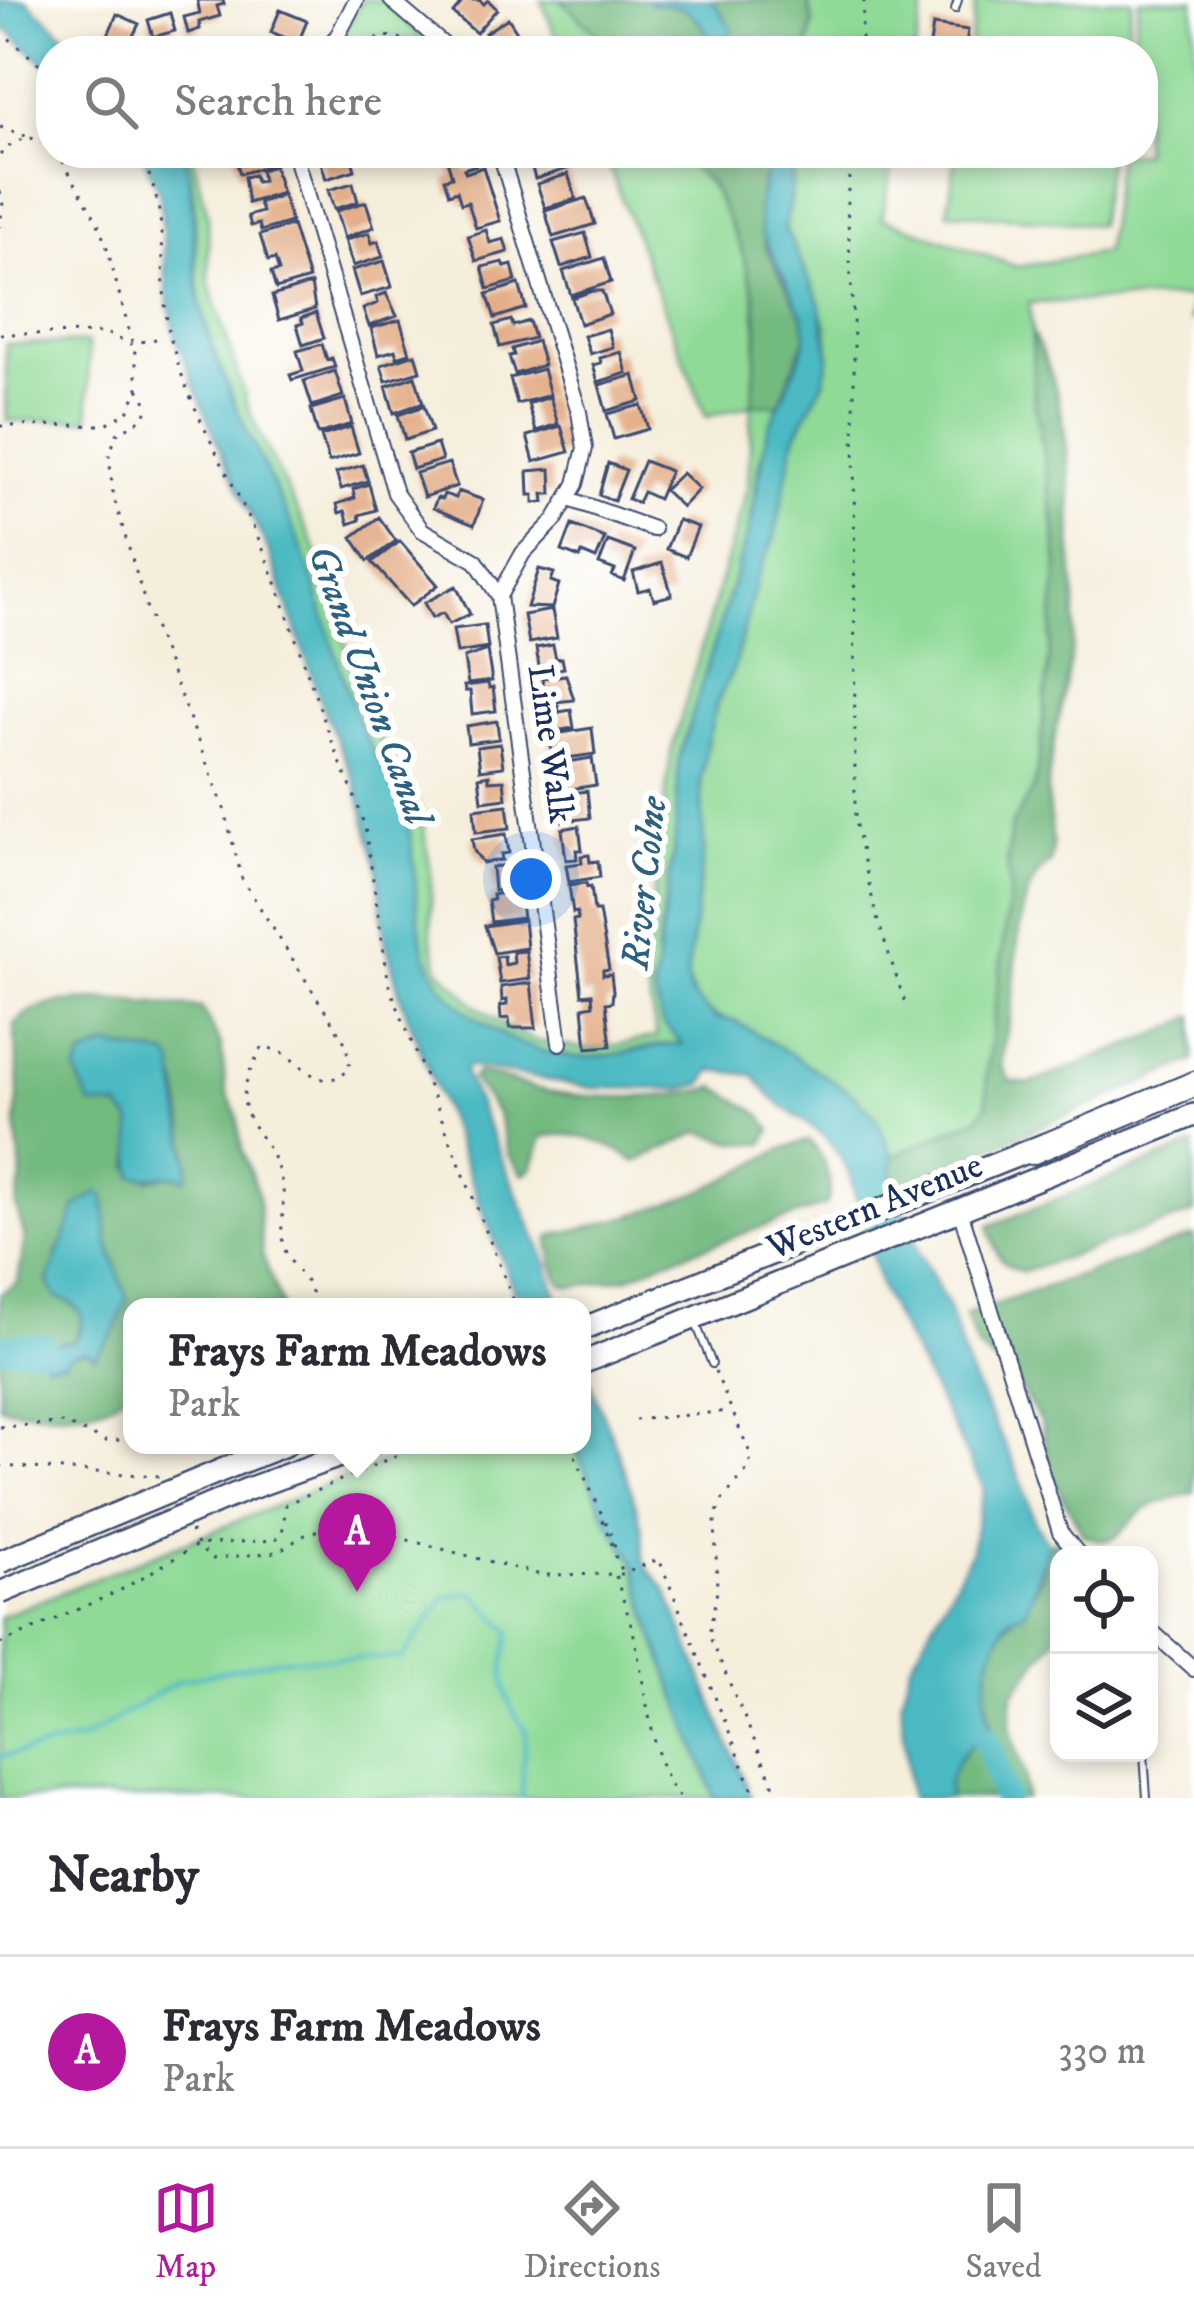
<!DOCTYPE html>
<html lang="en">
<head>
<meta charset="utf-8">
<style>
  body { margin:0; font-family:"IM FELL DW Pica",serif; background:#f2f2f3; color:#2b2b33 }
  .controls { position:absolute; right:36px; bottom:36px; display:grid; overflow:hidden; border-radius:24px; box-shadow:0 6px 18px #0003 }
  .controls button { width:108px; height:108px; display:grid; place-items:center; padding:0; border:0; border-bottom:3px solid #e1e1e2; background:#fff; color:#2b2b33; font:60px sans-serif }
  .you { position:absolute; left:531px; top:879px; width:42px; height:42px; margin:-30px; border:9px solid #fff; border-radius:50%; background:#1a73e8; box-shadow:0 0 0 18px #1a73e833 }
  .badge { display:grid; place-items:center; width:78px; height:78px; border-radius:50%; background:#b5179e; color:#fff; font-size:39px; font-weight:700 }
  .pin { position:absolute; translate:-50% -99px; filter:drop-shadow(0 3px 6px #0008) }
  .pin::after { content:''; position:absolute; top:63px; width:42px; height:36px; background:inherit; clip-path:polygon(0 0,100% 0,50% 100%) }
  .popup { position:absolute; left:123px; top:1298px; width:468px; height:156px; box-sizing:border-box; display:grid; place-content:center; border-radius:24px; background:#fff; filter:drop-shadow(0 3px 9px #0005); font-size:39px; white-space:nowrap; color:#7c7c81 }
  .popup b { font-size:45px; color:#2b2b33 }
  .popup::after { content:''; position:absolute; left:50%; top:100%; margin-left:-24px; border:24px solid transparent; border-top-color:#fff }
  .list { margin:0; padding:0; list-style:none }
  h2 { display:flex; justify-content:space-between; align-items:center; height:156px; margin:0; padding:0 48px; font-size:51px }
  h2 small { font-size:39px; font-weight:400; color:#7c7c81 }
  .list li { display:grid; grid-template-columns:78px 1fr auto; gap:36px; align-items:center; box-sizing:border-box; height:192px; padding:0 48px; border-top:3px solid #e1e1e2 }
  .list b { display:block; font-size:45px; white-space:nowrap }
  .list p { margin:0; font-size:39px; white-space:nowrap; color:#7c7c81 }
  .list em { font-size:39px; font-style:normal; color:#7c7c81 }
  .icon { flex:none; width:66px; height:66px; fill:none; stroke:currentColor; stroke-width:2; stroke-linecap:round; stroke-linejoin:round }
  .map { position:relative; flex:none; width:1194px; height:1798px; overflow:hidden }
  .search { position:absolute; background:#fff; box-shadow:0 6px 18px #0003; left:36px; right:36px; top:36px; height:132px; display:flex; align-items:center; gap:30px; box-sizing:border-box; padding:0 42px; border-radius:48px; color:#7c7c81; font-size:45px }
  .sheet { height:348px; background:#fff }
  nav { display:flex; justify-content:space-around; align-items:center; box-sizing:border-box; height:168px; border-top:3px solid #e1e1e2; background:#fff; font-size:33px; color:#7c7c81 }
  nav a { display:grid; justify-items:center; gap:6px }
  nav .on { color:#b5179e }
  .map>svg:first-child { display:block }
  .green { fill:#8fda96; stroke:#55847a; stroke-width:3 }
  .forest { fill:#73ba7f; stroke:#47746e; stroke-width:3; fill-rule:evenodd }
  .water { fill:#4bbac2; stroke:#337490; stroke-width:3 }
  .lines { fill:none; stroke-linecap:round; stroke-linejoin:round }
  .stream { stroke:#4bbac2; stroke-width:4.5 }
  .river { stroke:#4bbac2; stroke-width:27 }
  .building { fill:#e3ae88 }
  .service-casing { stroke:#3c4c71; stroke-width:10 }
  .minor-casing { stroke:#3c4c71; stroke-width:18 }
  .trunk-casing { stroke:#3c4c71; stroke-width:26 }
  .motorway-casing { stroke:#3c4c71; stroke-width:28 }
  .path { stroke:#3c4c71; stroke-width:3; stroke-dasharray:3 9; stroke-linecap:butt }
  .service { stroke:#fff; stroke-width:6 }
  .minor { stroke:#fff; stroke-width:14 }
  .trunk { stroke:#fff; stroke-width:21 }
  .motorway { stroke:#fff; stroke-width:24 }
  .trunk-bridge-casing { stroke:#3c4c71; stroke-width:26; stroke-linecap:butt }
  .trunk-bridge { stroke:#fff; stroke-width:21 }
  .labels { text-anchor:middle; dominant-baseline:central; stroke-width:12; stroke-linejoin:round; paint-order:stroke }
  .street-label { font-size:36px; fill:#1b2f5e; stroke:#fff }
  .water-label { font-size:39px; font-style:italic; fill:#2c6081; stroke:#fff }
</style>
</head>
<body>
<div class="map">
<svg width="1194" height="1798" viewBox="0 0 1194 1798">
  <rect width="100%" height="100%" fill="#fff"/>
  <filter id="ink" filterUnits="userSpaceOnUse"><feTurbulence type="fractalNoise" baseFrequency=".00833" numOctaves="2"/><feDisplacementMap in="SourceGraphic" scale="24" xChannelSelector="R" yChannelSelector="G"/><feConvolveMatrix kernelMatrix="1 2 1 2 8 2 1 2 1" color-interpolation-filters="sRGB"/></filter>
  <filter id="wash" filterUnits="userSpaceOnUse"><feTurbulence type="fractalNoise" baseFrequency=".004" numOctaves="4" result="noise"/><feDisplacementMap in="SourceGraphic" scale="48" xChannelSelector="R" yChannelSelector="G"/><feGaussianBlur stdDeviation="2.7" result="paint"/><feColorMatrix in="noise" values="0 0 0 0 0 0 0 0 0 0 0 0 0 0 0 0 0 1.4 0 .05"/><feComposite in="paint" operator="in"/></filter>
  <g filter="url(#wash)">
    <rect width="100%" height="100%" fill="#f5eedb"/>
    <path class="green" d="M362,0H383L425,40L373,35L333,51Z
      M541,0H561L593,30L603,51H562Z
      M807,0H925L915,51H807L813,22Z
      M976,0H1132L1125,51H969Z
      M1139,0H1194V320H1190L1192,297L1029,303L1058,565L1039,762L1033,790L1012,824L1007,859L1010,892L987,1071V1105L979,1117L893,1156L875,1117L735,1021C709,1018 692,1002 687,976L704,848L701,784L707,743L717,703L734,667L757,578L775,536L795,436L824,381L829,357L827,326L785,229L794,170L792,153H895L882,218L1017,267L1105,252L1118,153H1143V51H1132Z
      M185,153H192L208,216L209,282L250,413L316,550L373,727L420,809L431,872V936L439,969L476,1006L504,1026L536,1041L591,1050L657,1037L644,972L671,753L748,485L752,405L706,417L607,161V153C626,153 654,148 672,153C714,165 751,261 755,301C759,335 755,369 752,403L779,405L760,458L750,526L679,758L675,839L656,954L685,1045C656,1041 633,1052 604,1056C563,1062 518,1047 484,1023C464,1010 436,989 427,966C411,924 419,866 407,821C397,786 373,757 359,723C334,661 322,595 295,533C265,464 227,398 206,324C189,269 203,208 185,153Z
      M956,153H1109L1098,225L948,212Z
      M88,343L89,419L7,421L6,344Z
      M582,1414L733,1798H0V1617L426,1445H582Z"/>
    <path class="forest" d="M561,0H646C657,6 664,4 676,6C695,10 709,33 713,51H603L593,30Z
      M712,0H807L813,22L807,51H733V43Z
      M674,153L771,155L761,189L765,247L803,316L806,336L779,405L752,404L758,331L755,295L740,246L710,183Z
      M1032,333C1071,399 1070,481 1072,556C1072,574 1076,593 1075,611C1074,668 1053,726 1048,783C1045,812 1057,837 1050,863C1014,885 1017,969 1012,1007C1010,1025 1001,1046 1002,1064C1003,1072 1006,1075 1011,1081L1030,1084L1169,1029L1194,1016V1061L896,1189L892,1178L893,1156L979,1117L987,1105V1071L1010,892L1007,859L1012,824L1033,790L1039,762L1058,565L1054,520L1034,397Z
      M107,1000L201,1008L221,1045L226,1091L237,1115L242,1150L258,1195L262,1254L282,1307H132C132,1325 137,1368 131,1382C115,1422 33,1414 0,1406V1294L18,1282L25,1238L16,1206L22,1178L16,1124L19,1084L14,1025C36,999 76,1001 107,1000ZM108,1047L168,1056L179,1088L189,1166L174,1174L149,1180L130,1167L134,1141L131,1120L119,1107ZM104,1198L108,1242L127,1298L95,1357L87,1351L70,1355L83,1317L74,1302L56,1297V1256L70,1233Z
      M477,1073C501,1075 519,1086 542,1090C586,1100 674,1100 716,1087L760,1114L771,1130L763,1144L735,1142L700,1132L636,1162C610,1143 574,1129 542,1137L532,1169L523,1175L508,1154L498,1114L472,1079Z
      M809,1141C825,1155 835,1185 826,1205L664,1261L630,1277L571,1287L562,1285C556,1276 548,1249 550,1238L556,1234C615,1222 672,1206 725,1180C755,1166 776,1147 809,1141Z
      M1194,1145V1213L1024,1272C998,1265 995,1251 989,1226Z
      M1194,1236V1493C1177,1497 1153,1502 1139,1514C1115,1534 1119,1548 1083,1535L1052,1475L1041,1423L1016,1380L977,1347L965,1315Z
      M1059,1540L1068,1555H1059V1633L1013,1694L1010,1728L1025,1775L1026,1798H949C946,1776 958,1755 975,1741L995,1773C1001,1735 978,1700 988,1660C997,1629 1020,1615 1035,1589C1043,1576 1043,1558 1049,1544Z"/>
    <path class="water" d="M0,0H26L83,51H51V69L0,24Z
      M646,0H712L730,25L733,51H713C709,33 695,10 676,6C664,4 657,6 646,0Z
      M142,153H185L187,161C196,215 191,271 205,323C226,397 264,463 295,532C321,594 335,660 359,722C370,750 389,775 401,802C427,868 400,947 454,999C492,1037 548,1062 602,1056C630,1054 654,1044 682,1044L662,1023L653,989L675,839L679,758L750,526L768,429L801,356L806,336L803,316L761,232L758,208L770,153H792L794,170L785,229L820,302L829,357L824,381L795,436L775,536L757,578L734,667L717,703L707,743L701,784L704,848L687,977L690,993L715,1018L735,1021L791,1054L850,1092L875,1116L893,1156L892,1178L919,1253L948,1306L971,1377L1015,1465L1036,1525L1049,1544L1026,1611L1008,1619C990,1651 981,1682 989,1719C993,1740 998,1754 997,1775L975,1742C958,1756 946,1776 949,1798H910L901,1702L910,1666L970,1554L984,1488L882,1292L849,1173L839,1155L824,1136L773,1099L753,1075L712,1070L703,1084L684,1089L592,1088L468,1066L464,1072L547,1263L560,1307H520L400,996L385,939L378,869L356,784L324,710L269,552L223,457L176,339L167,293L160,195Z
      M108,1046L168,1056L173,1062L189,1166L186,1179C167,1171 152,1180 133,1176L131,1121L119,1107L91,1105L76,1072L83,1057Z
      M98,1192L104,1198L108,1242L127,1298L115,1332L95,1357L86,1351L70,1355L64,1362L46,1364L43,1347L75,1341C90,1318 80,1304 56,1297L48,1282L76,1207Z
      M582,1364C604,1417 627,1468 641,1525C645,1539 639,1557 649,1570C655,1578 662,1583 667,1592L751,1798H715L652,1631L633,1560L610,1525L574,1445H582Z"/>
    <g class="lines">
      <path class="stream" d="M0,1757L83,1739L178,1681L280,1659L402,1658L445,1597L472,1592L510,1632C502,1673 498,1695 526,1730L521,1798"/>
      <path class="river" d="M0,1347H43
        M987,1739L1005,1798"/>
    </g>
    <g id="blocks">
      <path class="building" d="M197,0H223L224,4L217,6L220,16L199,22L200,29L188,33L184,17L200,13Z
        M464,0H479L484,4L488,0L497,9L476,33L453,13Z
        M280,10L307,21L298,43L271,32Z
        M170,13L175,31L153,37L148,20Z
        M117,14L139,24L129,44L108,35Z
        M508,18L517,32L513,34L524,51H497L485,33Z
        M933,25L968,30L965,51H929Z
        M234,153H270L274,164L240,174Z
        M318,153H350L355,170L326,179Z
        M445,153H479L482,163L464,169L466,173L483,167L500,221L476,228L468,202L461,204L457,191L449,194L444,179L452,177Z
        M528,153H568L573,167L535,179Z
        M274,166L282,193L248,203L244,177L254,175L256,182L263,181L260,170Z
        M568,174L576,199L545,208L537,184Z
        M353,183L358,202L334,209L328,190Z
        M283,195L291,222L261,231L259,224L251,226L248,216L262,212L259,203Z
        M586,198L595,224L553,237L545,211Z
        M366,202L374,227L344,238L336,211Z
        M292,225L309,279L276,289L271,273L279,271L275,259L268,261L260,235Z
        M486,230L490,243L504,239L508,252L476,261L468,236Z
        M369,233L372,243L378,241L383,257L353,266L345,240Z
        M585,233L592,257L561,267L553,242Z
        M604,258L611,282L571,295L563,271Z
        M384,261L392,287L360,296L352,270Z
        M503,262L505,267L512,265L516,281L488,289L482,267Z
        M311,284L315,309L279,320L272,296Z
        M519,284L526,308L495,318L487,294Z
        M592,291H602L610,314L580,324L572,298Z
        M386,293L397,316L369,326L363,309L378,303L376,297Z
        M316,313L324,338L303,345L297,325L303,323L301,318Z
        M400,320L410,353L397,357L395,350L378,355L371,328Z
        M511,320L513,326L529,321L534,338L500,347L494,325Z
        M608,329L613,347L590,354L584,336Z
        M537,341L544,365L515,374L509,356L514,355L512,349Z
        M322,344L327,360L332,358L335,367L292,380L290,375L303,371L297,351Z
        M621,352L627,373L598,382L593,365L601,363L600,358Z
        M415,354L420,371L386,381L381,365Z
        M543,369L550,395L517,404L510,378Z
        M335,371L343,396L312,406L304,381Z
        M634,375L641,401L606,411L599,385Z
        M415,376L423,403L394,413L386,386Z
        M550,397L558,424L536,431L528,404Z
        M345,399L352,424L318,434L311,409Z
        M641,405L648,429L614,439L607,414Z
        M424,406L432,431L405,440L398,415Z
        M561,426L569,452L534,462L527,436Z
        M351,427L359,453L329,462L321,436Z
        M437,444L442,460L413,469L408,453Z
        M644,461L670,471L658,499L643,492L638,503L628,499Z
        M449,463L457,486L424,497L416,473Z
        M608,463L626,470L614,501L599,495Z
        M363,465L368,481L341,489L336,473Z
        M551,469L552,494H543L544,502L534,503V495H529L528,471Z
        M682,473L699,489L682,507L664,490Z
        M369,484L376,510L359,515L360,520L349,524L345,511L339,513L337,504L355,498L353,489Z
        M458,491L483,500L474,525L433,508L437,498L442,499L444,494L456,498Z
        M379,517L396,541L368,561L352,537Z
        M678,520L698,527L686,557L666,549Z
        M572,525L605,538L596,559L582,553L580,558L562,551Z
        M400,541L438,585L411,606L372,562Z
        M608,541L635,551L624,581L612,576L615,570L599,564Z
        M662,563L672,595L654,600L650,588L638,591L633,572Z
        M539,569L554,573L551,581L559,584L552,608L527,607Z
        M456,586L470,614L449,624L443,613L432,618L424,603Z
        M552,610L557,638L529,643L524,615Z
        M485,625L488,648L457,653L453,629Z
        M553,645L556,659L562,658L564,668L540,672L536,648Z
        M487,650L492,681L468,684L464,658Z
        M566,675L574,700L545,703L542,678Z
        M488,683L489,688L493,687L496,711L472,714L470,691H465L464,686Z
        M558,705L559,712L571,710L574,728L549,732L545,706Z
        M497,721L499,739L468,743L466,726Z
        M592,728L595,754L553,760L549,735Z
        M500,744L503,767L480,770L477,747Z
        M592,758L596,785L558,791L554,764Z
        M489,775V781L504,780L506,798L482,801L479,777Z
        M587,791L590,818L562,821L558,795Z
        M507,805L510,828L476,832L474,809Z
        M579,826L582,850H576L577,859L566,860L562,829Z
        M506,834L509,853L501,854L502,860L483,863L474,851L472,839Z
        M589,855L590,862L598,861L600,877L569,882L566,865L582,863L581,856Z
        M516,864L518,888L494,891L492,867Z
        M586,883L587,887L591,886L594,911H599L609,969L603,970V975L611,974L613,991L612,1002L606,1003L611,1046L587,1048L583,1007L593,1005L592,994L582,995L573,920L578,919L577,912L573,913L569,885Z
        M510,892L511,897L520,896L523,918L491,922L488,901L493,900L492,895Z
        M524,920L527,948L494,953L485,926Z
        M526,951L530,979L500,983L496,957L504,956L505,965L514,963L513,952Z
        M531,983L536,1028H510L509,1018L501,1019L500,1006L507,1005V1000L502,1001L501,987Z"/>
    </g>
  </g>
  <g filter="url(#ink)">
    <use href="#blocks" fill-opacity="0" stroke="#3c4c71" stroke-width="3"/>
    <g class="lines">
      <g class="service-casing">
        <path id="service" d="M955,9L958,0
          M695,1321L712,1364
          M1144,1753L1147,1798"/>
      </g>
      <g class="minor-casing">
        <path id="minor" d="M391,0L451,51
          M324,51L338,35L356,0
          M294,153L395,493L422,530L476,561L499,596L560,1043
          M569,499L653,529
          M499,596L523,553L555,520L576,484L585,448L579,412L500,153
          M959,1207L1060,1532L1079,1555
          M1149,1629L1194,1669"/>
      </g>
      <g class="trunk-casing">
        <path id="trunk" d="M582,1329L1046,1144
          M582,1363L1194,1115
          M239,1463L285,1445
          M248,1489L370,1445"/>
      </g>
      <g class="motorway-casing">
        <path id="motorway" d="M1031,1152L1194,1084"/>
      </g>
      <path class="path" d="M0,31L51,74
        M352,44L386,36L419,42
        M860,51L864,0
        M0,127L26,136
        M137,153C175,207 155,280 171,340C191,418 238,485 267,559C297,636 319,716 353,792L365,827L389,985L516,1307
        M851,153L847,202L854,339L855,821L876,915L907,1009
        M0,155C15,138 32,132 51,146
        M0,191L3,202L0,227
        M0,334L106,333L130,344L156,339
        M138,389C160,416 135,422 117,434L109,455L113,495L146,606L224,808L242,879L346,1044L350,1068L339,1078L318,1079L282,1052L263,1046C217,1123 268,1118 282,1184C287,1205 277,1228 285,1250C294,1273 314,1280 313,1307
        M0,426L104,425L128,412L138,389L135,353L107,248L97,221L58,153
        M715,1371L750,1453V1466L723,1499L715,1517L717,1591L709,1635L779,1798
        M635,1420L729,1411
        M0,1427L63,1423L106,1441L132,1439
        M570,1445L614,1541L616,1560L623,1574
        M0,1466L160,1476
        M602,1520L614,1549
        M191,1531L197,1545L211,1559L277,1552L310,1532L351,1525L541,1575L623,1574L659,1559L756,1798
        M616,1576C621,1595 628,1613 633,1631C644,1674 651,1768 680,1798
        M0,1644L119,1591L197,1545L274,1540L282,1535L286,1504L420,1445"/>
      <use href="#service" class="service"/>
      <use href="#minor" class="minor"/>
      <use href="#trunk" class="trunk"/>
      <use href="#motorway" class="motorway"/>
      <g class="trunk-bridge-casing">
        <path id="trunk-bridge" d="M0,1562L239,1463
          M0,1593L248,1489"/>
      </g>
      <use href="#trunk-bridge" class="trunk-bridge"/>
    </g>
  </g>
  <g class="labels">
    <g class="street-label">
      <text transform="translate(550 744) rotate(82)">Lime Walk</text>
      <text transform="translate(875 1207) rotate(-22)">Western Avenue</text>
    </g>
    <g class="water-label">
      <text transform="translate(369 685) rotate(70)">Grand Union Canal</text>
      <text transform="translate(645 883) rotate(-84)">River Colne</text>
    </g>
  </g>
</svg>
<div class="controls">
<button><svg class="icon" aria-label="locate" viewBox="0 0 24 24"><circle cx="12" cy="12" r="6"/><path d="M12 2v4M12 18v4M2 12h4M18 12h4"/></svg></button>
<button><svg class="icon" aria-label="layers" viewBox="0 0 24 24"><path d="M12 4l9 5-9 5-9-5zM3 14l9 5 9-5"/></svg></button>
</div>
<div class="you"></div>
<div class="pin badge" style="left:357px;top:1592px">A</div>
<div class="popup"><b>Frays Farm Meadows</b>Park</div>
<div class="search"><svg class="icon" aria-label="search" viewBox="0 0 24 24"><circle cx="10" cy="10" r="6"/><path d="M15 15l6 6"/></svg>Search here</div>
</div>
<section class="sheet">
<h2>Nearby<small></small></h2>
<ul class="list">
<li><span class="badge">A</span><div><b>Frays Farm Meadows</b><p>Park</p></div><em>330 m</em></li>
</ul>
</section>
<nav>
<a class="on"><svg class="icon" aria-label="map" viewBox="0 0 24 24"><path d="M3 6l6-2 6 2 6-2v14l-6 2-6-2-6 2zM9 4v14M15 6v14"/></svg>Map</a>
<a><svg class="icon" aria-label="directions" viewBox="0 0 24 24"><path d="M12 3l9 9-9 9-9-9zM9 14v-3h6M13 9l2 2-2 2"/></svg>Directions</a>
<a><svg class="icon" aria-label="saved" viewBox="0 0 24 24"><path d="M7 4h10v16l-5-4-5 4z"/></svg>Saved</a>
</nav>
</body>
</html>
